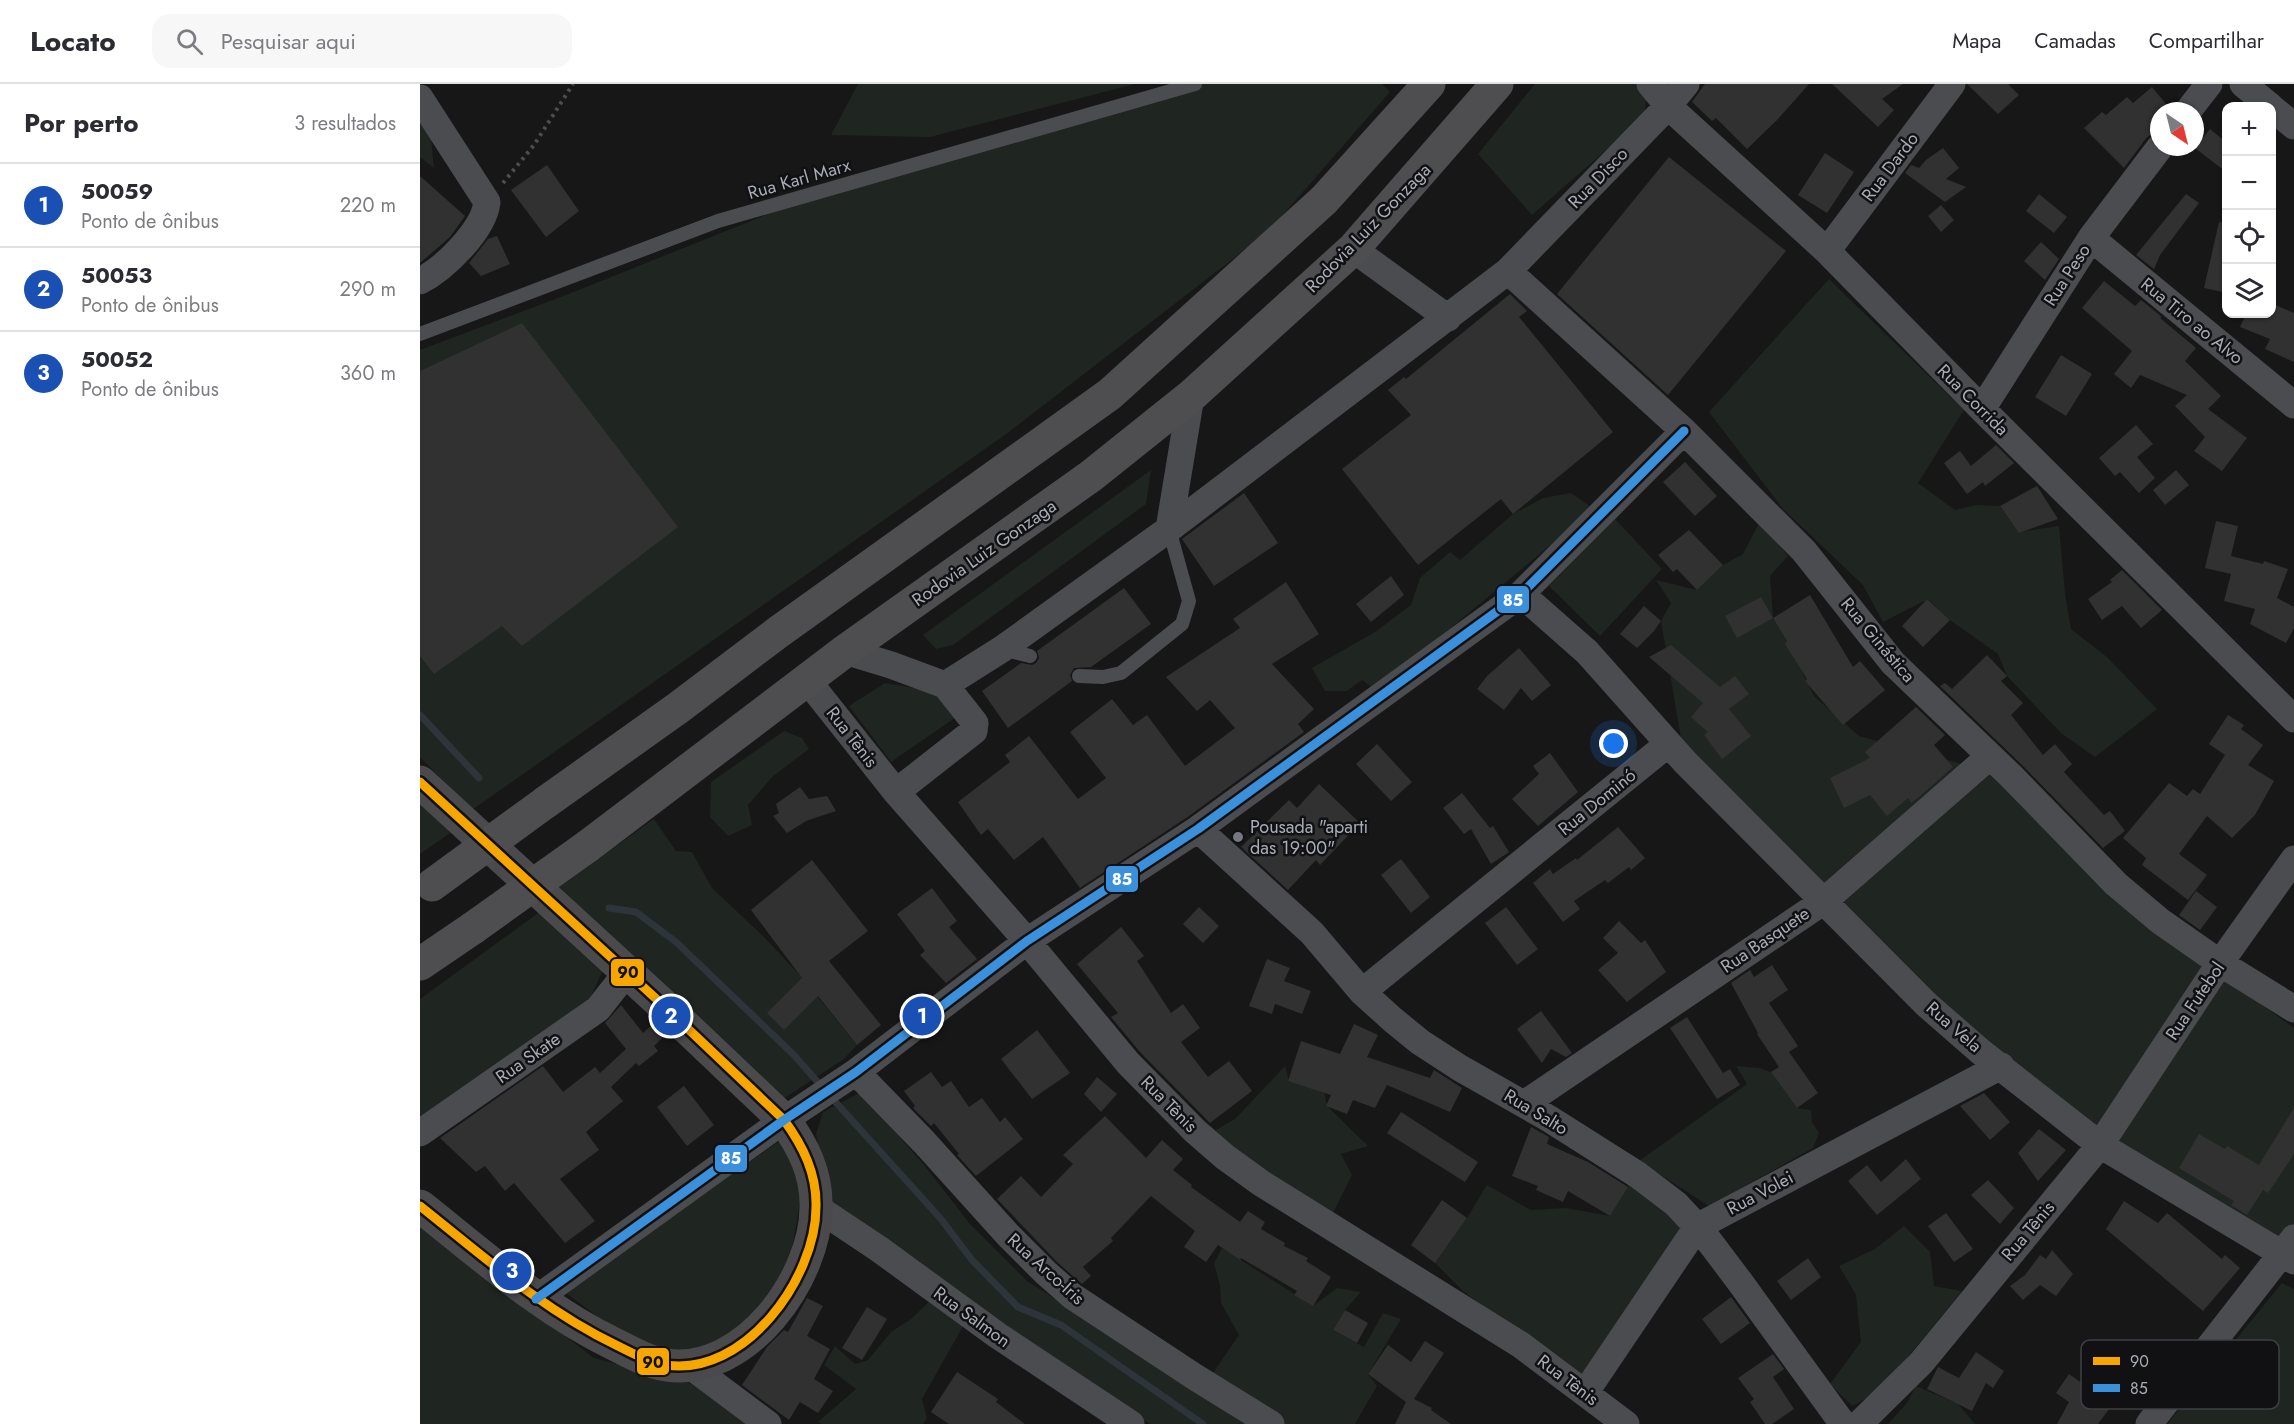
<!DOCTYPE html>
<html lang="pt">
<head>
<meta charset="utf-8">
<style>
  body { margin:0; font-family:Jost,sans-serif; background:#f7f7f7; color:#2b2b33 }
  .controls { position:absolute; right:18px; top:18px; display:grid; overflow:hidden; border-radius:12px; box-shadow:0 2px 4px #0004 }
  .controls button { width:54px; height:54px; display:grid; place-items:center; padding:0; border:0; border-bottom:2px solid #e1e1e2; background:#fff; color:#2b2b33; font:30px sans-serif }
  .compass { position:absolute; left:1730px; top:18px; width:54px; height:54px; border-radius:50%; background:#fff; box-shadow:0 2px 4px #0004; rotate:145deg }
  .you { position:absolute; left:1194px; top:660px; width:21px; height:21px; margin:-15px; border:4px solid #fff; border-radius:50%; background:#1a73e8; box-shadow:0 0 0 9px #1a73e833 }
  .badge { display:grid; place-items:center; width:39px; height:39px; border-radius:50%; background:#0f766e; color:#fff; font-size:20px; font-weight:700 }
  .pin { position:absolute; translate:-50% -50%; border:3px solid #fff; box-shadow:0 2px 6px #0006 }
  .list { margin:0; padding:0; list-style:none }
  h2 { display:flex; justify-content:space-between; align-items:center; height:78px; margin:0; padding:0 24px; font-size:26px }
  h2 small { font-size:20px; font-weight:400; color:#7c7c81 }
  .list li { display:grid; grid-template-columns:39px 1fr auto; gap:18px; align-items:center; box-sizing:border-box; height:84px; padding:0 24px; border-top:2px solid #e1e1e2 }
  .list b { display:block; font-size:22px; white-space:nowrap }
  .list p { margin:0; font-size:20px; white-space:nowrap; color:#7c7c81 }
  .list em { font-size:20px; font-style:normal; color:#7c7c81 }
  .icon { flex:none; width:33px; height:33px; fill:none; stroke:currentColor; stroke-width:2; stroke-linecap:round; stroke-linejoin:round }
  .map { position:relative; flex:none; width:1874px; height:1340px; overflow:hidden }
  header { display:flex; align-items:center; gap:36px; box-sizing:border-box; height:84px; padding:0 30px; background:#fff; border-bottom:2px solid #e1e1e2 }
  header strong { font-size:28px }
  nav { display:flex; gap:33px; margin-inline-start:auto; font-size:21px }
  .search { width:420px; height:54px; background:#f7f7f7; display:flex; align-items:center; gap:15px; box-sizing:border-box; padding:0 21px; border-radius:18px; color:#7c7c81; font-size:22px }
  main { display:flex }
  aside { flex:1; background:#fff }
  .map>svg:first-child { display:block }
  .green { fill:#1f2520 }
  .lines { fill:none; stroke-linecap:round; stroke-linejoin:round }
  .stream { stroke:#2d343a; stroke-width:7 }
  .building { fill:#313132 }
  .path { stroke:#4d4e51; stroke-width:4; stroke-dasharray:3 4.5; stroke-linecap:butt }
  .service { stroke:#4b4c4f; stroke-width:14 }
  .minor { stroke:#4b4c4f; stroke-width:27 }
  .secondary { stroke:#4a4a4d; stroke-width:33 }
  .trunk { stroke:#4e4e51; stroke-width:33 }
  .trunk-bridge { stroke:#4e4e51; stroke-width:33 }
  .bus-1-casing { stroke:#111113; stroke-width:14 }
  .bus-2-casing { stroke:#111113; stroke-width:14 }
  .bus-1 { stroke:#f7a600; stroke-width:9 }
  .bus-2 { stroke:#3a90db; stroke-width:9 }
  .poi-dot { fill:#76787f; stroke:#111113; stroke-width:2 }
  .labels { text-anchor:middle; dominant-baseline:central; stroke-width:5; stroke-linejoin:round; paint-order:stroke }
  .street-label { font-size:18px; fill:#a9adb7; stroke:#111113 }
  .poi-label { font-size:18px; fill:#a9adb7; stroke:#111113; text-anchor:start }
  .key { fill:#111113; stroke:#3f4044; stroke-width:1.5 }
  .key-label { font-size:16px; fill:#a9adb7 }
  .line-badge { stroke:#111113; stroke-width:2 }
  .badge-label { font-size:16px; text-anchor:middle; font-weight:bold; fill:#fff }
  .pale-badge-label { font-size:16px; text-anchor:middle; font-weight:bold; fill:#111 }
</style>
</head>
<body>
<header>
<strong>Locato</strong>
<div class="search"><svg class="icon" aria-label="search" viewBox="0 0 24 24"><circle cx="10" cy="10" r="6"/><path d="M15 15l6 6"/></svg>Pesquisar aqui</div>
<nav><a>Mapa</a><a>Camadas</a><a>Compartilhar</a></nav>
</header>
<main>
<aside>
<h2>Por perto<small>3 resultados</small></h2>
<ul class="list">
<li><span class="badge" style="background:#1a4fb4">1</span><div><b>50059</b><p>Ponto de ônibus</p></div><em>220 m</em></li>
<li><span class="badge" style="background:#1a4fb4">2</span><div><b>50053</b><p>Ponto de ônibus</p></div><em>290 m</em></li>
<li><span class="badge" style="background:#1a4fb4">3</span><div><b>50052</b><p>Ponto de ônibus</p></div><em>360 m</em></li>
</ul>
</aside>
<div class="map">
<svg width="1874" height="1340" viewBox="0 0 1874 1340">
  <rect width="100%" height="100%" fill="#171717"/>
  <path class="green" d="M438,0H715L510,53L411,51Z
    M749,0H962L970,8L849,147L589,348L52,726L0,673V266L146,211L421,101Z
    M1115,0H1220L1226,13L1225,32L1112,131L1058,70Z
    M0,25L11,54L14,84L0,73Z
    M1409,195L1544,326L1498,399L1535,426L1557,421L1580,422L1599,448L1639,442L1645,509L1651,545L1687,573L1737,625L1675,673L1641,649L1587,592L1578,570L1530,536L1508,515L1463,538L1443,501L1363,425L1289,328Z
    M731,386L726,420L533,561L516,565L503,551Z
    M1151,409L1174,425L956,606L942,596L927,607H905L892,584L955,548L991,521L1000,494L1030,468L1040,476L1093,430L1123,414Z
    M1195,435L1242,485L1180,552L1129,502Z
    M1340,437L1368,472L1350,492L1353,534L1367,557L1394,612L1439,652L1576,689L1784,879L1874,944V1173L1624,1018L1265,678L1241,537L1251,519L1236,496L1277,506L1303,481L1323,470Z
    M465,599L526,609L542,629L471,678L429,622Z
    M364,647L382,654L389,665L352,693L328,721L332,741L308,752L290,733L291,698Z
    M0,716L33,747L0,770Z
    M234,735L256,767L272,768L292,804L346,855L384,896L437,961L424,975L363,1015L133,807Z
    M128,822L184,884L168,919L0,1036V915Z
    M865,982L869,997L904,1007L907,1022L948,1062L921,1070L932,1091L913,1129L862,1102L791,1049L815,1035Z
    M1316,982L1339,984L1351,988L1377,1024L1391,1026L1392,1038L1399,1049L1393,1064L1289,1122L1219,1077L1327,1000Z
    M441,1008L505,1082L550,1140L607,1197L830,1340H730L644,1286L409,1120L396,1050L403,1028Z
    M367,1052L384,1095L368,1189L339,1232L294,1264L249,1271L193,1244L142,1206Z
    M1212,1096L1268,1142L1164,1298L1043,1207L1015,1179L1047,1134L1067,1101L1111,1126L1146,1124L1190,1132Z
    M0,1142L174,1274L272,1300L326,1340H0Z
    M1484,1142L1510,1168L1514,1202L1542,1207L1460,1307L1432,1322L1410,1300L1441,1258L1436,1211L1419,1182L1455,1165Z
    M802,1164L893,1222L917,1204L941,1208L925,1226L913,1246L944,1263L963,1229L981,1235L948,1290L957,1302L935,1340H862L793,1289L819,1251L801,1219L800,1202L794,1179Z
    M1862,1199L1874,1205V1340H1747Z
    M512,1215L546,1237L502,1315L507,1334L503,1340H402L398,1338L436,1305L404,1281L415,1262L435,1280L448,1276L471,1248L491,1235Z
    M1496,1302L1538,1320L1555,1340H1468L1487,1319Z"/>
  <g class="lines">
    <path class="stream" d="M0,631L59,694
      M189,824L216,828L256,858L374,971L402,1003
      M411,1013L521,1135L552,1176L598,1223L641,1241L783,1340"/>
  </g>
  <path class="building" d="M1285,0H1389L1357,36L1327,65L1296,34L1292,37L1272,18Z
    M1412,0H1483L1462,15L1474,26L1458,43Z
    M1547,0H1588L1599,11L1578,30Z
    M1732,3L1751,26L1739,27V36L1733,41L1738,47L1727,53L1704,84L1664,44L1682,28L1686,31L1707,13L1713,19Z
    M1790,45L1806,58V88L1775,64Z
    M1523,64L1539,84L1526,95L1546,103L1525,118L1485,89L1491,81L1499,84L1506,76Z
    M1405,69L1434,88L1407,129L1378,111Z
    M1249,73L1366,167L1248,311L1137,210Z
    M127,81L159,127L126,153L91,106Z
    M0,92L45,132L30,153L0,179Z
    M1619,110L1647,133L1634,149L1606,127Z
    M1766,110L1779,119L1740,171L1734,185L1716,171Z
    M1521,121L1534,136L1521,148L1508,132Z
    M1799,138L1806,139V193L1803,208L1784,204Z
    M77,152L90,180L61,192L49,179L68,155Z
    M1621,158L1639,175L1625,196L1604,177Z
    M1684,197L1715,222L1721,216L1742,233L1740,234L1776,264L1765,277L1801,312L1788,325L1827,354L1802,387L1774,367L1785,353L1755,322L1767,311L1720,291L1711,304L1694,290L1712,267L1662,224Z
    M1090,210L1107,227L1099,233L1193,348L1093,430L1081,415L998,481L922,385L991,331L968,306L984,293L986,295Z
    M1851,219L1874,229V278L1845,265L1850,255L1820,243L1826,230H1851Z
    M102,239L258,443L102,562L82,542L14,590L0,572V287Z
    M1641,271L1672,290L1646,332L1615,313Z
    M1716,341L1733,360L1717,373L1735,394L1719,409L1700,388L1695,392L1679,374Z
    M1576,361L1594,379L1565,402L1563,398L1547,410L1524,379L1540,367L1551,382Z
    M1265,378L1297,412L1275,432L1243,398Z
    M1756,386L1769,401L1745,421L1733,406Z
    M1617,402L1638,435L1599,449L1580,422Z
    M824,409L858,459L794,502L762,455Z
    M1796,437L1818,442L1811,472L1843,480L1844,477L1868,485L1857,514L1874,523V544L1866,559L1830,540L1835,525L1804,517L1811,490L1785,484Z
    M1269,446L1303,481L1277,506L1257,485L1253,488L1238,471Z
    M1702,486L1742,526L1721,544L1702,522L1682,536L1668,515L1692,498L1690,496Z
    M971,492L984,511L951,538L936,520Z
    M866,498L899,550L852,580L894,625L878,640L884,648L769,732L660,804L623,753L594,776L568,745L561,751L538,718L590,678L585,671L609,652L658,715L686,694L650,648L692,615L713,641L727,631L765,682L815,644L790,616L777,627L746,593L820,544L813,535Z
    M704,504L731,540L671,583L654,584L650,591L652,597L588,644L562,607L601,579L612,581L616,579L619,574L617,567Z
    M1390,511L1433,583L1440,577L1465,606L1423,641L1385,597L1387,595L1365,560L1367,557L1353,534Z
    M1341,513L1353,534L1317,554L1305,532Z
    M1507,515L1530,536L1503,563L1482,542Z
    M1224,522L1241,537L1234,547L1217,564L1200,550Z
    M1251,561L1300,603L1315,592L1329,610L1309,625L1331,652L1302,675L1284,651L1288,648L1271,633L1283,619L1229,573Z
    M1099,564L1131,601L1112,617L1101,604L1084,626L1057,605L1067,592Z
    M1567,571L1587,592L1581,597L1603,619L1591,631L1623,671L1635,660L1652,680L1644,688L1684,731L1690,727L1705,747L1683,764L1602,681L1520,602L1525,599L1532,605Z
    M1496,623L1525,651L1514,661L1533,683L1498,714L1491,719L1488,714L1467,732L1450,711L1424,724L1410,694L1450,674L1445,668Z
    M1808,631L1824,641L1821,645L1843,661L1828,681L1854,697L1835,731L1812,754L1787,732L1759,770L1787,791L1768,816L1722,781L1726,774L1703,754L1749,699L1767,712L1773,705L1780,710L1805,671L1789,660Z
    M957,660L992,698L971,717L936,680Z
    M1130,669L1158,708L1118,742L1092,715L1119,690L1113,682Z
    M899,700L940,739L900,781L896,776L868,806L821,763L869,716L877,724Z
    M380,703L389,715L407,712L416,727L386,737L367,749L353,732L359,729L356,720Z
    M1042,709L1070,744L1073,742L1089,768L1071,780L1051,745L1044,750L1023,724Z
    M1198,743L1225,774L1211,786L1209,783L1188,799L1185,796L1154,817L1160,825L1143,838L1113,799L1130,785L1133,790L1156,774L1157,776Z
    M981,775L1010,813L991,829L961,791Z
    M392,776L448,847L409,877L461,941L437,961L398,912L364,946L347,929L382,894L331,826Z
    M512,804L537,837L529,843L557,875L526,899L500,871L505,867L477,830Z
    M1776,807L1797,823L1780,846L1759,831Z
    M779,823L799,842L783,859L763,840Z
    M1086,823L1118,865L1097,881L1065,839Z
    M1199,837L1221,859L1225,856L1246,888L1207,918L1178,886L1198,869L1183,854Z
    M701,843L724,872L717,877L751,929L763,920L780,944L761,958L788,993L809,977L832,1007L790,1039L720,968L691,933L698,929L657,880Z
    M847,875L870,884L864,897L891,907L882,930L855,920L852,930L829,922Z
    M1352,881L1368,906L1349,919L1378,962L1369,968L1398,1009L1377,1024L1351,988L1359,983L1337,950L1338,949L1311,899L1330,886L1334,893Z
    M201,921L223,949L234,939L245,951L234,962L238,967L219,982L216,979L191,1003L203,1017L166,1048L179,1066L140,1095L175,1137L145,1159L94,1099L85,1107L65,1082L56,1088L20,1054L123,982L143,1008L175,983L180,989L206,965L185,939Z
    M1121,927L1152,969L1146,973L1131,965L1122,979L1097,945Z
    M1267,933L1303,989L1310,985L1320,1001L1297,1015L1250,944Z
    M934,940L958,951L947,973L1010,994L1014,986L1042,1004L1030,1028L967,1001L955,1024L933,1016L927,1030L906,1022L911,1011L868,997L881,957L920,970Z
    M617,946L650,989L612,1015L581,975Z
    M511,988L522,1003L531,997L549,1023L562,1014L580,1038L585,1033L603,1055L556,1092L537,1071L539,1070L514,1039L511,1042L493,1024L495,1022L484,1007Z
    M677,993L697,1010L681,1028L664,1010Z
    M264,1002L294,1041L267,1062L237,1023Z
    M1564,1009L1590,1038L1570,1056L1540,1022Z
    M1874,1024V1070L1848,1109L1843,1106L1827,1131L1811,1121L1814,1117L1759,1084L1779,1050L1805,1065L1807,1062L1839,1081Z
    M981,1028L1058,1078L1045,1098L967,1049Z
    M685,1032L726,1074L742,1056L763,1075L753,1086L772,1101L771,1103L820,1138L828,1127L845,1138L841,1145L865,1159L864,1162L888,1174L886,1177L911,1193L893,1222L874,1211L877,1207L821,1174L820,1176L798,1161L786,1178L764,1163L775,1147L731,1112L691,1154L693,1157L663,1183L671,1192L662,1200L637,1178L577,1115L601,1092L621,1113L653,1080L643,1071Z
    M1111,1043L1129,1053L1127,1060L1168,1078L1208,1103L1190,1132L1148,1107L1143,1118L1116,1106L1118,1102L1092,1092Z
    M1619,1045L1646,1066L1618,1097L1598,1069Z
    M1486,1075L1501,1095L1457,1131L1428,1097L1447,1081L1461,1098Z
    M1568,1096L1594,1124L1580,1140L1551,1111Z
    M1022,1116L1047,1134L1015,1179L991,1161Z
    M1704,1117L1738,1139L1747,1129L1802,1175L1805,1171L1820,1184L1783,1227L1686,1145Z
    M1526,1129L1553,1165L1534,1178L1508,1142Z
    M1632,1166L1653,1190L1636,1212L1620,1201L1603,1216L1590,1202L1605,1191L1620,1171L1626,1175Z
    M1388,1174L1401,1193L1371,1216L1357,1197Z
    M1311,1213L1330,1239L1301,1260L1282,1235Z
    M387,1214L403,1222L387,1252L410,1265L394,1295L413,1307L398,1329L380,1318L369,1336L322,1301L347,1263L364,1246L368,1248Z
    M447,1223L467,1235L442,1276L422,1264Z
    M925,1226L948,1239L937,1259L913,1246Z
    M1005,1257L1024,1269L994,1315L1012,1324L1011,1326L1031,1340H975L986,1318L948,1290L968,1261L991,1278Z
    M1556,1268L1584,1287L1573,1304L1566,1299L1552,1327L1507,1305L1518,1283L1539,1294Z
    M1353,1270L1364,1285L1353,1293L1374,1325L1352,1340H1345L1330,1318L1334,1315L1318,1294Z
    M537,1288L578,1315L576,1318L605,1340H529L511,1328Z
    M1649,1290L1692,1321L1678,1340H1637L1649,1318L1636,1309Z"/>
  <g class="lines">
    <path class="path" d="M83,99L114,61L153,0"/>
    <path class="service" d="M0,250L298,137L775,0
      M582,565L610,572
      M659,592L683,593L701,589L762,540L769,517L749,445"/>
    <path class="minor" d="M1230,0L1248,22L1407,167L1562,325L1874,635
      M1823,0L1850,22
      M0,14L67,118C64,146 24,185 0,197
      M1852,24L1874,42
      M1768,27L1789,0
      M1671,154L1874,321
      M933,165L1028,234
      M1407,167L1532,0
      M1088,187L1264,347L1384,467L1473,579L1591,692L1696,800L1740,837L1800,879L1874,925
      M1562,325L1671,154L1740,63
      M749,445L771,312
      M1101,510L1167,568L1265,678L1507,921L1561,968L1680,1061L1874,1177
      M425,567L471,581L525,601L555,639L554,647L476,708
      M387,596L476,708L607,857L708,979L775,1047L805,1073L841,1099L1101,1261L1206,1340
      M525,601L582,565L749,445L1088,187L1248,22L1266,0
      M778,745L892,849L942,908L973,936L1000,958L1040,984L1128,1034L1218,1091L1256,1120L1283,1149L1320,1198L1423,1340
      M942,908L1248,660
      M436,988L504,1058L588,1151L626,1189L652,1212L775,1293L851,1340
      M1104,1020L1404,817L1570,672
      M0,1049L178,925L207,888
      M396,1123L459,1165L577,1251L711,1340
      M116,1215L364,1036L436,988L607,857L778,745L1101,510L1264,347
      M269,1281L348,1340
      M1165,1309L1277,1143L1581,982
      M1439,1340L1501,1279L1680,1061L1800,879L1874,775
      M1729,1340L1874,1154"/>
    <path class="secondary" d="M0,698L244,922L364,1036C383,1062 397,1090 396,1123C396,1194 325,1293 246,1281C228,1278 212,1269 196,1261C123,1226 63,1172 0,1122"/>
    <path class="trunk" d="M126,718L258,624L357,549L690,310L904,116L1009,0
      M168,762L425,567L671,392L771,312L933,165L1077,0
      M0,880L53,844"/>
    <path class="trunk-bridge" d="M12,801L126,718
      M53,844L168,762"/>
    <g class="bus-1-casing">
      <path id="bus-1" d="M0,698L244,922L364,1036C383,1062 397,1090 396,1123C396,1194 325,1293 246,1281C228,1278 212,1269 196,1261C123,1226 63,1172 0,1122"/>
    </g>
    <g class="bus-2-casing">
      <path id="bus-2" d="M116,1215L364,1036L436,988L607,857L778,745L1101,510L1264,347"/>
    </g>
    <use href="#bus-1" class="bus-1"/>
    <use href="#bus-2" class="bus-2"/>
  </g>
  <circle class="poi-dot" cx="818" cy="753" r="6"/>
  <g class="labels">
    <g class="street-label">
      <text transform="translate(1470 83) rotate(-53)">Rua Dardo</text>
      <text transform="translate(1178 94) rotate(-46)">Rua Disco</text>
      <text transform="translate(379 95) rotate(-16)">Rua Karl Marx</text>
      <text transform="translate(948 144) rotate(-46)">Rodovia Luiz Gonzaga</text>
      <text transform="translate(1647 191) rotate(-57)">Rua Peso</text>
      <text transform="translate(1772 237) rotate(39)">Rua Tiro ao Alvo</text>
      <text transform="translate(1553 316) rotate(45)">Rua Corrida</text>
      <text transform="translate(564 469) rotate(-35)">Rodovia Luiz Gonzaga</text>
      <text transform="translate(1458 556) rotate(50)">Rua Ginástica</text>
      <text transform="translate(432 653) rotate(52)">Rua Tênis</text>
      <text transform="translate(1177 718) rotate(-39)">Rua Dominó</text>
      <text transform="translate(1345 856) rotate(-34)">Rua Basquete</text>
      <text transform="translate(1775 917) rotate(-56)">Rua Futebol</text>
      <text transform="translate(1534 943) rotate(41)">Rua Vela</text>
      <text transform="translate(108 974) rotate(-35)">Rua Skate</text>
      <text transform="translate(749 1020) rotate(45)">Rua Tênis</text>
      <text transform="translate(1116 1028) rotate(31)">Rua Salto</text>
      <text transform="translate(1340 1109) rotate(-28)">Rua Volei</text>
      <text transform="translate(1608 1147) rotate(-50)">Rua Tênis</text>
      <text transform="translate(626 1185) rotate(42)">Rua Arco-Íris</text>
      <text transform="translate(552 1233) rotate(36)">Rua Salmon</text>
      <text transform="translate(1148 1296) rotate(37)">Rua Tênis</text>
    </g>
    <g class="poi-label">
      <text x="830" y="743">Pousada "aparti<tspan x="830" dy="21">das 19:00"</tspan></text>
    </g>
  </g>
  <rect x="1661" y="1256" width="198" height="69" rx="9" class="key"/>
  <rect x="1673" y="1273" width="27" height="8" fill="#f7a600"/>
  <rect x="1673" y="1300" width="27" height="8" fill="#3a90db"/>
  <g class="key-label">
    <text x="1710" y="1283">90</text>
    <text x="1710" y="1310">85</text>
  </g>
  <g class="line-badge">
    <rect x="1076" y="501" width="34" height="29" rx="6" fill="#3a90db"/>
    <rect x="685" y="781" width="34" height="28" rx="6" fill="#3a90db"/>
    <rect x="190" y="874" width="35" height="29" rx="6" fill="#f7a600"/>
    <rect x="294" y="1060" width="34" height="29" rx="6" fill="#3a90db"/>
    <rect x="216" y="1263" width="34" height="29" rx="6" fill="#f7a600"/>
  </g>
  <g class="badge-label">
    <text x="1093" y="522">85</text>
    <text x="702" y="801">85</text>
    <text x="311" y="1080">85</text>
  </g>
  <g class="pale-badge-label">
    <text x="208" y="894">90</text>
    <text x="233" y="1284">90</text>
  </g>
</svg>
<div class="controls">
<button>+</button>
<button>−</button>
<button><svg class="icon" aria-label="locate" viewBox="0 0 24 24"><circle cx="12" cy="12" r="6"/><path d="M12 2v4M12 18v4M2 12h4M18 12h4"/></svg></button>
<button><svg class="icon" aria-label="layers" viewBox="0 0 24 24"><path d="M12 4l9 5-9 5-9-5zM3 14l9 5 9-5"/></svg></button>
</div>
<svg class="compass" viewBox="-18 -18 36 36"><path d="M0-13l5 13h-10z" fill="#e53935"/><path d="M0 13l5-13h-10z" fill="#7c7c81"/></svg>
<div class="you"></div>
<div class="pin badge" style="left:502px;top:932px;background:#1a4fb4">1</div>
<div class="pin badge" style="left:251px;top:932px;background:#1a4fb4">2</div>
<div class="pin badge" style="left:92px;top:1187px;background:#1a4fb4">3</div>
</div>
</main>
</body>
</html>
